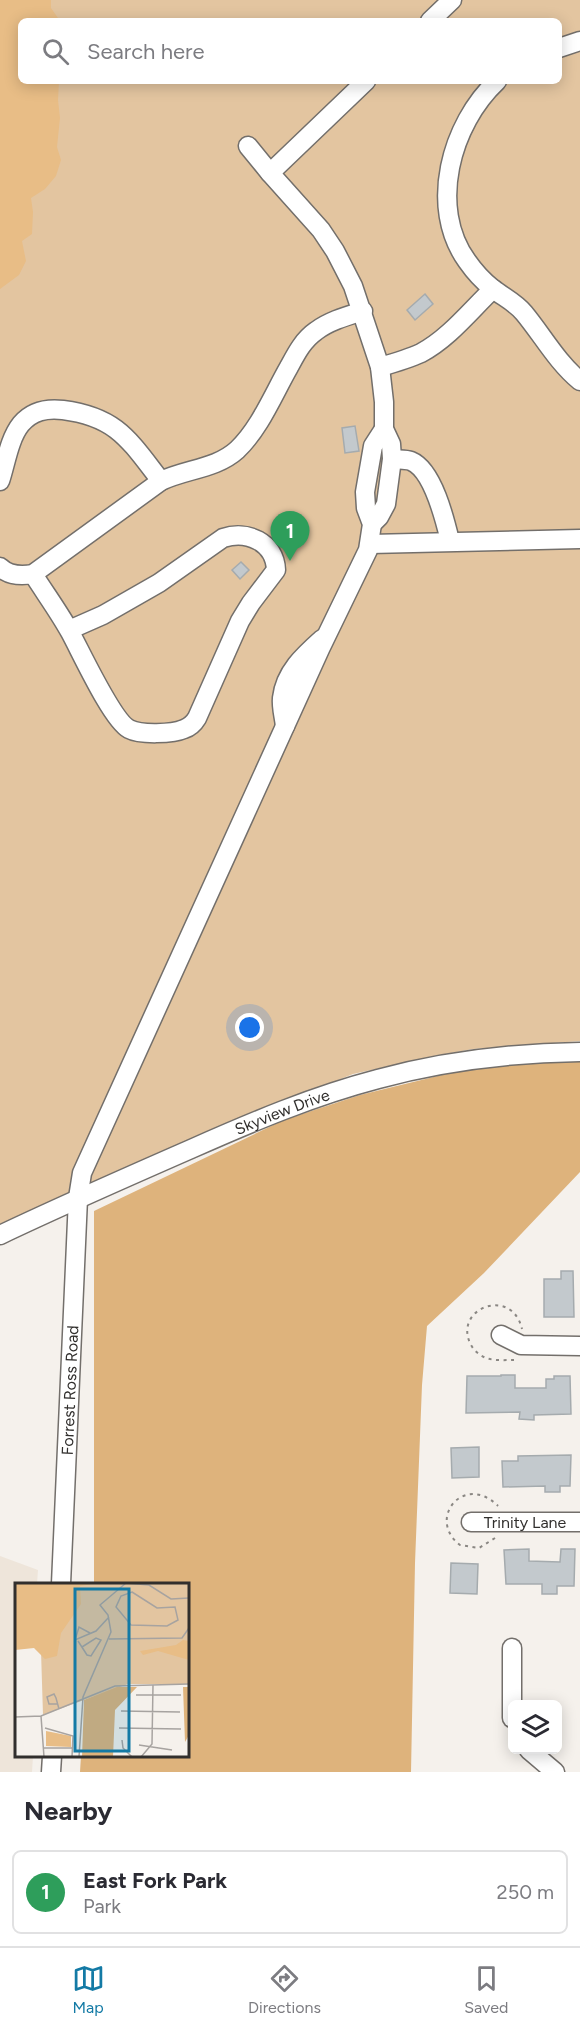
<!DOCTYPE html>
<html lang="en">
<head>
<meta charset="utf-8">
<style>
  body { margin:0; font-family:Figtree,sans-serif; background:#f7f7f7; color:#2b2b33 }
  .controls { position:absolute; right:18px; bottom:18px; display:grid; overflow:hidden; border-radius:9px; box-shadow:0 3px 15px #0003 }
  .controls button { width:54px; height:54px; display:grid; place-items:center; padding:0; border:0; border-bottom:2px solid #e1e1e2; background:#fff; color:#2b2b33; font:30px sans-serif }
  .you { position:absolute; left:250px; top:1028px; width:21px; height:21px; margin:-15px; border:4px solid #fff; border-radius:50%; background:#1a73e8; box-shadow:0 0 0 9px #1a73e833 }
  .badge { display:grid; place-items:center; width:39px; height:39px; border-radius:50%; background:#137aa5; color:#fff; font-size:20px; font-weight:700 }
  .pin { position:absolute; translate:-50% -50px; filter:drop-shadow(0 2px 3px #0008) }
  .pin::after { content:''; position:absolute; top:32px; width:21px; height:18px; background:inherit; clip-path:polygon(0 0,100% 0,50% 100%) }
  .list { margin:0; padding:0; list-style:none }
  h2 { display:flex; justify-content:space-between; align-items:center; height:78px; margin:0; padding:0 24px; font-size:26px }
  h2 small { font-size:20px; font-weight:400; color:#7c7c81 }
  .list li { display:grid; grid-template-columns:39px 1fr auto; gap:18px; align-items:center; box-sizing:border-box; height:84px; margin:0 12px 12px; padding:0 12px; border:2px solid #e1e1e2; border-radius:9px }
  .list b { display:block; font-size:22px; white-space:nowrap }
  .list p { margin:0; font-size:20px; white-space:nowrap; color:#7c7c81 }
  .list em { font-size:20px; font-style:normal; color:#7c7c81 }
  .icon { flex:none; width:33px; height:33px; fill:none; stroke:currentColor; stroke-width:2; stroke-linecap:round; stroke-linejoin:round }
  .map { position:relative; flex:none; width:580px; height:1772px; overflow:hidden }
  .search { position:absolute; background:#fff; box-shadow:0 3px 15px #0003; left:18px; right:18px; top:18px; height:66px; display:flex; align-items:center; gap:15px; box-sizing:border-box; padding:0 21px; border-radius:9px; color:#7c7c81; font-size:22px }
  .sheet { height:174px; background:#fff }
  nav { display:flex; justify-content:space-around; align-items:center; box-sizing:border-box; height:84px; border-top:2px solid #e1e1e2; background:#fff; font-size:16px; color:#7c7c81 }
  nav a { display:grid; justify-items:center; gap:3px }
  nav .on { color:#137aa5 }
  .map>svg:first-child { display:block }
  .built { fill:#eee5da }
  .green { fill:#e3c5a0; fill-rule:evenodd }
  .forest { fill:#deb37c }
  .water { fill:#e8bd86 }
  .building { fill:#c3c9cd; stroke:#a5abae; stroke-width:1.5 }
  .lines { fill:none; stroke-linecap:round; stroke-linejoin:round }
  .minor-casing { stroke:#736f6b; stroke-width:21 }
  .path { stroke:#8a8783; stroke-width:2; stroke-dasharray:3 4.5; stroke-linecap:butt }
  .minor { stroke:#fff; stroke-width:18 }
  .labels { text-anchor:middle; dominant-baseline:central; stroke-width:4.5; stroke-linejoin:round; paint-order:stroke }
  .street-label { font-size:16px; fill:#312f2d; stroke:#f5f1ec }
  .inset-road { fill:none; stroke:#a7a3a0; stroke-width:1.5 }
  .view { fill:#137aa5; fill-opacity:0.15; stroke:#137aa5; stroke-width:3 }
  .inset-edge { fill:none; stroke:#312f2d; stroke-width:3 }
</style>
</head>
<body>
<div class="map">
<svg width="580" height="1772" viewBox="0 0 580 1772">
  <rect width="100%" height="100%" fill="#f5f1ec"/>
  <path class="built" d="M0,1556L38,1570L37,1584H16V1756H33L32,1772H0Z"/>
  <path class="green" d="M0,0H580V1041L473,1049L434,1056L353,1074L119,1170L0,1224ZM21,21H559V81H21Z"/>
  <path class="forest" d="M580,1059V1172L484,1273L427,1326L422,1385L415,1563L411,1772H80L81,1756H188V1584H94V1211L284,1120L360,1095L450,1073L522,1063Z"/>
  <path class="water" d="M0,0H51V8L58,18V21H21V81H59L58,100L60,118L57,147L61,160L56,176L45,189L31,198L33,212L32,234L22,241L26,261L19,275L0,289Z"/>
  <path class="building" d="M425,294L433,304L415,320L407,310Z
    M355,426L359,451L345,453L342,428Z
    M241,562L249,570L240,579L232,570Z
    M561,1271H573L574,1317H544V1279H561Z
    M501,1375H515V1388H546V1379H554V1376H570L571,1414L534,1415V1420L519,1419L520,1412L466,1413L467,1376H501Z
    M479,1447V1477L452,1478L451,1448Z
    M571,1455L570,1486H560V1492H545V1486L503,1487L502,1461H518V1456Z
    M529,1549V1561L560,1562L561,1549H575L574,1586H557V1594H542V1584H506L504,1550Z
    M451,1563L478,1564L477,1594L450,1593Z"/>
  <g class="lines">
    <g class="minor-casing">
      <g id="minor">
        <path d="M430,21L452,0"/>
        <path d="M559,48L580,41"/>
        <path d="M366,81L270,173L321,230L335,251L353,286L380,367L384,402V429L391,444L392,459L386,504L379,517L372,524"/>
        <path d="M497,81C451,124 428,207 467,261C474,271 483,281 492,288C503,297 515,302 524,313C543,336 557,362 580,381"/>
        <path d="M248,146L270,173"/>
        <path d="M380,367C394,363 408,359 421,353C449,338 470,311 493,289"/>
        <path d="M392,459C398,460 405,459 411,461C433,470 445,520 450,541"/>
        <path d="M0,481C6,463 9,439 21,424C32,411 46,408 63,410C117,417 129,440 161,481"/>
        <path d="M370,544L580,539"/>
        <path d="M0,567C9,576 21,576 33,574L161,481C186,469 216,469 237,450C260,428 273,395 289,367C296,354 303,340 316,331C329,321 347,316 363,311"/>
        <path d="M33,574C45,593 59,612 70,632C81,652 112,720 129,729C140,735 173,734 184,729C190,727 194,723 197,718L240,621L251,603L276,570C275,542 247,530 223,538L159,583L103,615L69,630"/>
        <path d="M285,726C284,717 281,707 282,698C285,672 304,655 322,639"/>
        <path id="s1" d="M0,1235C63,1205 127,1177 191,1149C252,1122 313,1096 378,1079C444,1061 512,1053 580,1052"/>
        <path d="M501,1335L521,1345L580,1346"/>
        <path id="s2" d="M471,1522H580"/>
        <path id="s3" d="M61,1584L78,1198L82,1173L321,647L368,550L372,524L366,508L365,492L373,446L384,429"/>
        <path d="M512,1648V1718"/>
        <path d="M529,1750L555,1772"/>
        <path d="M51,1772L52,1756"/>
      </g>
    </g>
    <path class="path" d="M514,1360C505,1360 495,1361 486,1358C479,1355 473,1350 470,1343C454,1308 512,1286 522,1329
      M495,1538L479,1548L460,1545C426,1519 464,1472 498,1506"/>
    <use href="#minor" class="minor"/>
  </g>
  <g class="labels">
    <g class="street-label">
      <text stroke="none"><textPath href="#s1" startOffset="308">Skyview Drive</textPath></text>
      <text stroke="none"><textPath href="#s3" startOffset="194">Forrest Ross Road</textPath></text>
      <text stroke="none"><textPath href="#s2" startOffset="54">Trinity Lane</textPath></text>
    </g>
  </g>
  <g transform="translate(15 1583)">
    <rect width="174" height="174" fill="#f5f1ec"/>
    <path d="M58,0H174V101H113L28,132L26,68Z" fill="#e3c5a0"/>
    <path d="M102,104H122L100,127L98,174H67L69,117ZM168,104H174V152L170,159Z" fill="#deb37c"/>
    <path d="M0,0H83L65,3L66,21L46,50L42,73L30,76L19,65L0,67ZM168,57L174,58V77L143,68L128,72L125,68L161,62ZM31,148L56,153V164L31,163Z" fill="#e8bd86"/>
    <path class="inset-road" d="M117,9L142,25L160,24L163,37L152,43L116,42L101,24L106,13ZM75,50L64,44L60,57L81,48L94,34M94,56L167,55L174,45M63,58L72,72L76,73L86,57L81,55L67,64M121,112H166M42,121H34L32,114L39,111L41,115L44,126M106,128L165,129M26,133L29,174M0,134L26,133L100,103L174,101M30,145L58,153L57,174M104,145L166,146M107,157L108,165L117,174M124,162L157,167M29,165H58M64,174L68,114L96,49L93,32L85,22L111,0L134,2L156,16L174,15M126,174L137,161L138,102"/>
    <path class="view" d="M60,6H114V168H60Z"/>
    <rect width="174" height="174" class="inset-edge"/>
  </g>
</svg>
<div class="controls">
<button><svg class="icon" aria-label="layers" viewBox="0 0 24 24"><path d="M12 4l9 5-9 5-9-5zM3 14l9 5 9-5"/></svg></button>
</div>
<div class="you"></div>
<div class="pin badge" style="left:290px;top:561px;background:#2e9e5b">1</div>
<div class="search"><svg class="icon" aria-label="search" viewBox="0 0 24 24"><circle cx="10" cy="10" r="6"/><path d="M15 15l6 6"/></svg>Search here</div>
</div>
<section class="sheet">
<h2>Nearby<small></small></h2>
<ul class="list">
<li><span class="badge" style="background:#2e9e5b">1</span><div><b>East Fork Park</b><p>Park</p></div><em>250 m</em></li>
</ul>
</section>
<nav>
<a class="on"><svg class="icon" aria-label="map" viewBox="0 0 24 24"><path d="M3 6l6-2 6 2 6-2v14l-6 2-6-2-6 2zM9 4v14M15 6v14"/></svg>Map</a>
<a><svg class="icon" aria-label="directions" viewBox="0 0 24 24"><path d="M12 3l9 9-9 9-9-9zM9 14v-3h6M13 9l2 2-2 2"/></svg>Directions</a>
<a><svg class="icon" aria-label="saved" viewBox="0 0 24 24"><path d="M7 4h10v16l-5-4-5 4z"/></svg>Saved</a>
</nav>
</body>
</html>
